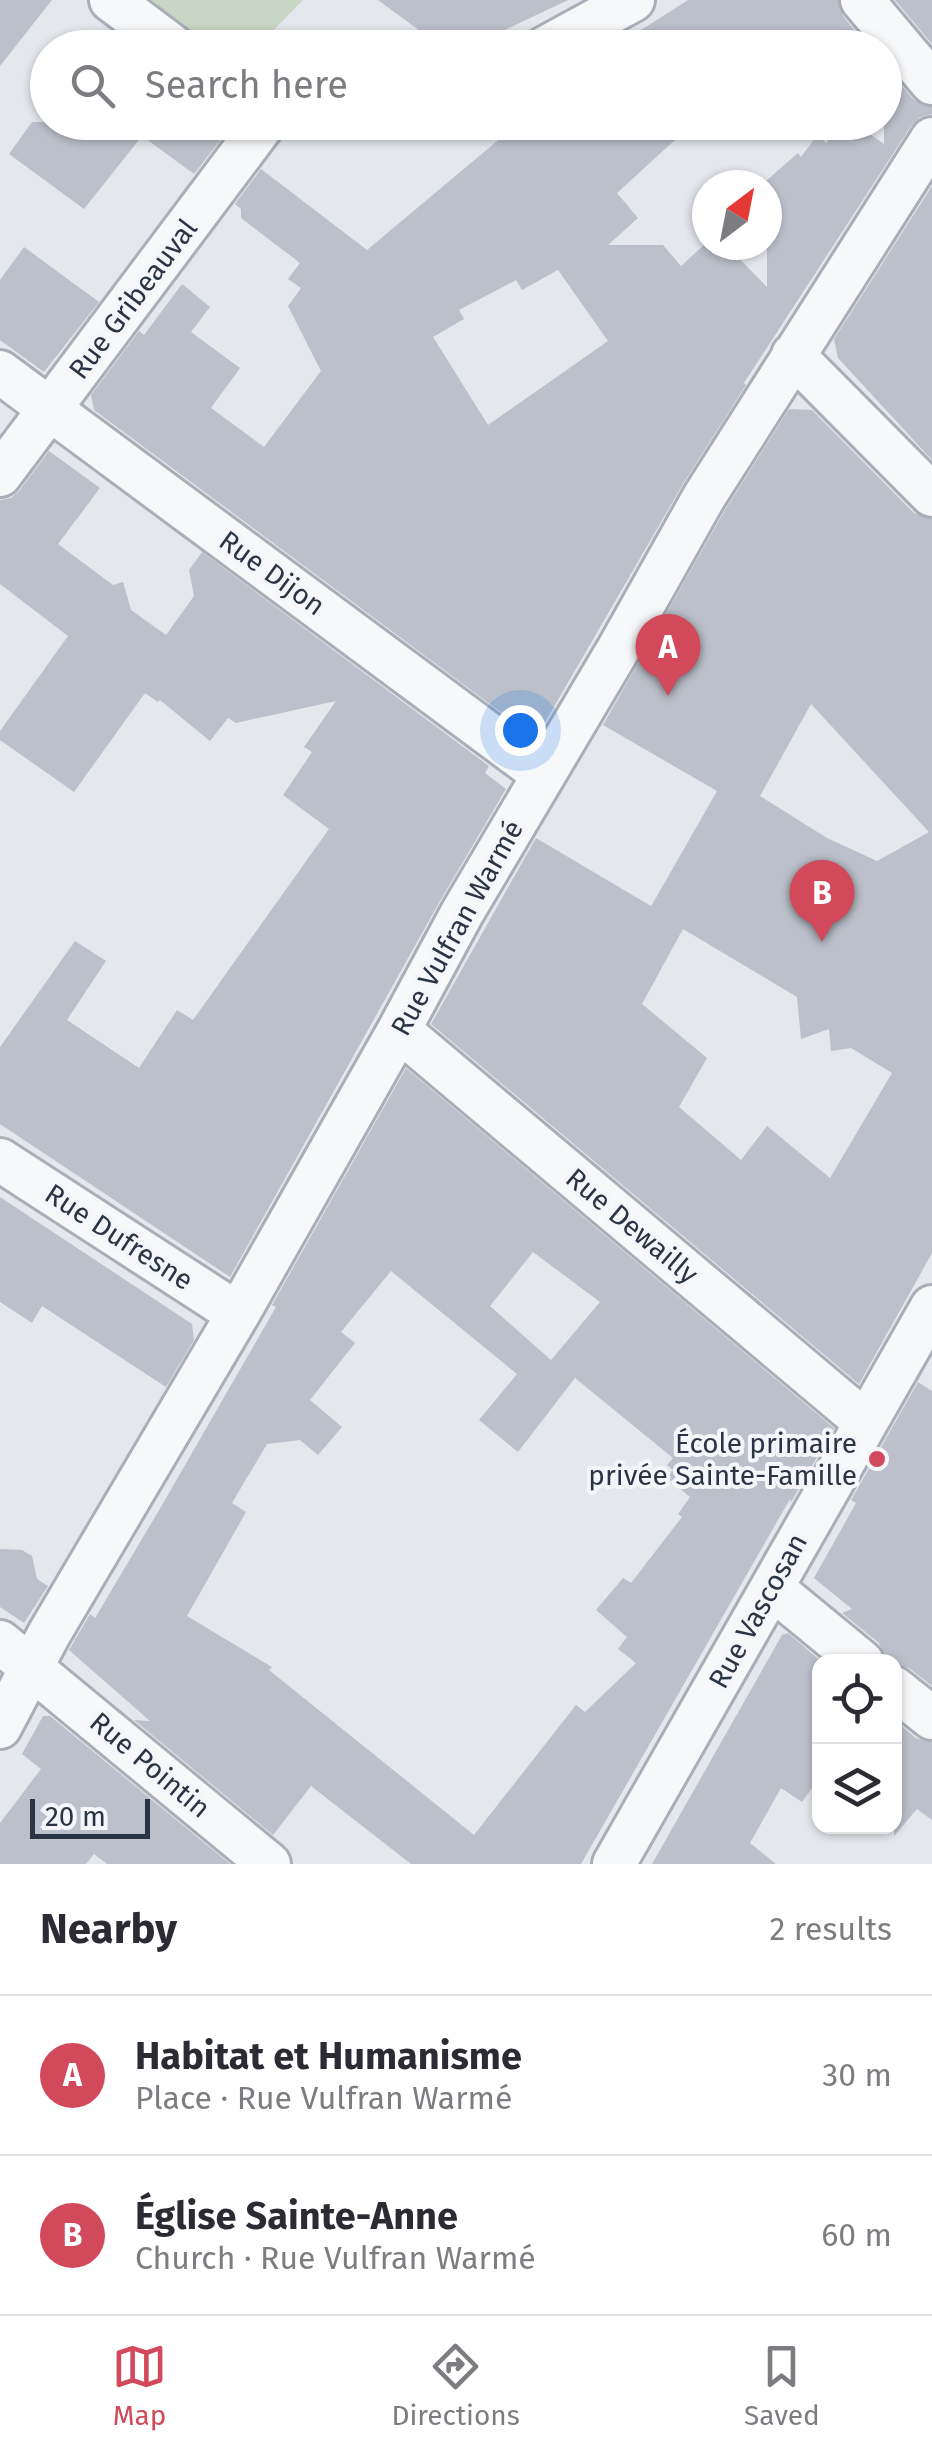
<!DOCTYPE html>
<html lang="en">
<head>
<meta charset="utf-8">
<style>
  body { margin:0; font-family:"Fira Sans",sans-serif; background:#f7f7f7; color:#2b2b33 }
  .controls { position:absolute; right:30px; bottom:30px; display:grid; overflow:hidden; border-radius:20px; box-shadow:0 2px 8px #0004 }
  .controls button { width:90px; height:90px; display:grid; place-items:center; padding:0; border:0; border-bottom:2px solid #e1e1e2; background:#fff; color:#2b2b33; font:50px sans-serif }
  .compass { position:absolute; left:692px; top:170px; width:90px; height:90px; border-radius:50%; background:#fff; box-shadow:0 2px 8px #0004; rotate:32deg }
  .scale { position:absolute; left:30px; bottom:25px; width:120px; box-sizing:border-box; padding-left:10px; border:5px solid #2b3445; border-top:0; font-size:28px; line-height:35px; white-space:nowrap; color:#2b3445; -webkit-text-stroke:8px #f4f6f9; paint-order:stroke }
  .you { position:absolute; left:520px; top:730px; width:35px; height:35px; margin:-25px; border:8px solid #fff; border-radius:50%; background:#1a73e8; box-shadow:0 0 0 15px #1a73e833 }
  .badge { display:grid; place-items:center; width:65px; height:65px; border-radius:50%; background:#d1495b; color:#fff; font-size:32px; font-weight:700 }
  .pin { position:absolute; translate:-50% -82px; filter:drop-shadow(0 2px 5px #0008) }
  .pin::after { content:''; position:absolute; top:52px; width:35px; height:30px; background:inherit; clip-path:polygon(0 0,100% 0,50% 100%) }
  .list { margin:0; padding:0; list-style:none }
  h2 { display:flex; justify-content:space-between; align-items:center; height:130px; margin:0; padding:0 40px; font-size:42px }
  h2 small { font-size:32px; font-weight:400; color:#7c7c81 }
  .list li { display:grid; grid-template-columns:65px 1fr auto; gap:30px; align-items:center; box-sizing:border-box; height:160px; padding:0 40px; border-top:2px solid #e1e1e2 }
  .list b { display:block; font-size:38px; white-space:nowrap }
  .list p { margin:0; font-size:32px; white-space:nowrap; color:#7c7c81 }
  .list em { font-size:32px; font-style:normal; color:#7c7c81 }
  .icon { flex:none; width:55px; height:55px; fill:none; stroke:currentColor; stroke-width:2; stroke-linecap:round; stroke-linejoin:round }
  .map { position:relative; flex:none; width:932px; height:1864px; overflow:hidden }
  .search { position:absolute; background:#fff; box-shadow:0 2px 8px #0004; left:30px; right:30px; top:30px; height:110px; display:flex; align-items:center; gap:25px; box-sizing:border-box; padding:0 35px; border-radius:55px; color:#7c7c81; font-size:38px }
  .sheet { height:450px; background:#fff }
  nav { display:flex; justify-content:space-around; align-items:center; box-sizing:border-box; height:140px; border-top:2px solid #e1e1e2; background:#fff; font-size:28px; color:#7c7c81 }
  nav a { display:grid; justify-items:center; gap:5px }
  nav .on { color:#d1495b }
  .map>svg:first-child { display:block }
  .green { fill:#c9d6c5 }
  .building { fill:#bbc0ca; fill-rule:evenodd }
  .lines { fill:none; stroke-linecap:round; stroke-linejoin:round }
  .street-casing { stroke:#a9aeb7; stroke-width:48 }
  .street { stroke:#f7f8fa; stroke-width:42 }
  .poi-dot { fill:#d1495b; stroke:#f4f6f9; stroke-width:4 }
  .labels { text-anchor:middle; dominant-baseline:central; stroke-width:8; stroke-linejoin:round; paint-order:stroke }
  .street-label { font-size:28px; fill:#2b3445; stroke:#f4f6f9 }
  .poi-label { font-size:28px; fill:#2b3445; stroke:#f4f6f9; text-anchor:end }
</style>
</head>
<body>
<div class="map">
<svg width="932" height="1864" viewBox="0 0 932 1864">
  <rect width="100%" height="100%" fill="#e4e7ec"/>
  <path class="green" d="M151,0H303L257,47H211Z"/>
  <path class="building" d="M0,0H52L0,66Z
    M378,0H568L467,48H443Z
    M688,0H838L843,16L869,48H613Z
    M895,0H932V44Z
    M884,65L914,100L932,107V114L920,117L911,126L744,383L746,385L683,484L540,731L529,733L94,410L91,395L139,331L144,335L182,284L210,307L191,332L240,368L211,408L264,447L321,371L288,306L301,288L288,279L300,263L241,218V209L235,204L261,169L367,250L520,122H661L676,139L617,193L638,218L608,245H663L681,266L704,245H726L767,287V180L798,153L801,157L818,134L826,143L842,122H853L884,144ZM558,270L608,341L488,425L433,337L464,319L459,310L516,280L522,290Z
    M32,122H202L222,138L194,174L142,136L84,209L9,154Z
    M932,186V460L838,358L834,339Z
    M24,247L99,302L44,372L0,340V280Z
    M789,409L812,410L914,513L932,519V1253L859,1384L431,1024L536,838L651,906L657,896L717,791L603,725L725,510ZM811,704L929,832L877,861L827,838L760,796ZM683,929L797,997L801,1039L829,1029L831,1051L851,1048L892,1073L830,1178L767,1126L741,1160L679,1107L707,1058L642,1004Z
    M49,451L100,488L58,544L113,585L123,582L131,610L166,635L194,596L189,570L202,552L489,766L485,773L506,789L440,901L230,1277L0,1124V1047L75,941L106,961L67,1020L139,1068L177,1010L193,1020L329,829L283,795L312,752L304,747L336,701L236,723L228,718L210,741L160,700L158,702L145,693L74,792L0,740V731L68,636L0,584V500L11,498L19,491Z
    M406,1068L834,1428L791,1502L790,1499L581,1864H411L311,1786L273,1835L134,1720L150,1721L69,1650L90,1614L95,1618L158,1512L276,1307L272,1305ZM533,1252L600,1302L551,1360L490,1306ZM391,1271L517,1374L479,1420L518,1452L575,1378L673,1458L667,1465L673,1470L667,1477L690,1497L678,1514L682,1517L631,1583L623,1578L596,1610L627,1637L618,1649L636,1663L585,1712L576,1705L474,1835L269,1670L272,1667L187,1616L246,1512L232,1503L267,1444L300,1440L318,1455L342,1427L310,1400L355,1343L341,1332Z
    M0,1197L192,1324L194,1340L166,1387L42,1306L32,1323L0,1302Z
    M918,1382L932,1391V1686L909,1668L886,1662L879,1643L842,1613L852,1609L814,1578L856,1503L851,1500Z
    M0,1549L22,1550L32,1556L37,1579L48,1586L24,1623L0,1607Z
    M788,1633L822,1662H820V1777L802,1802L781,1788L750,1843L776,1864H652L782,1635Z
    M43,1716H50L230,1864H107L94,1854L86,1864H0V1823L41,1769L22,1754Z
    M894,1720L916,1738L932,1742V1820L917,1809L894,1836Z"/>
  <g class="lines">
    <g class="street-casing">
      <path id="street" d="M111,0L175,48
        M862,0L932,83
        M545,48L633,0
        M793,355L932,495
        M0,372L544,775
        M0,475L265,122
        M399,1030L864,1421
        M0,1160L238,1314
        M772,1588L862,1662
        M0,1642L269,1864
        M894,1688L932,1718
        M0,1727L49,1634L238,1314L399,1030L462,913L619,648L704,497L932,139
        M614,1864L932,1307"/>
    </g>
    <use href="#street" class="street"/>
  </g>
  <circle class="poi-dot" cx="877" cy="1459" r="10"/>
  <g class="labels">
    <g class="street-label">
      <text transform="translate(133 299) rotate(-53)">Rue Gribeauval</text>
      <text transform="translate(272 573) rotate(36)">Rue Dijon</text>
      <text transform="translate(457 928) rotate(-61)">Rue Vulfran Warmé</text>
      <text transform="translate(632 1226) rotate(40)">Rue Dewailly</text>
      <text transform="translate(119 1237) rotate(33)">Rue Dufresne</text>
      <text transform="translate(758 1611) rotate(-61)">Rue Vascosan</text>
      <text transform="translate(150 1765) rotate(40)">Rue Pointin</text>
    </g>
    <g class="poi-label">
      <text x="857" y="1443">École primaire<tspan x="857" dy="32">privée Sainte-Famille</tspan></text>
    </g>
  </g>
</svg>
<div class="controls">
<button><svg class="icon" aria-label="locate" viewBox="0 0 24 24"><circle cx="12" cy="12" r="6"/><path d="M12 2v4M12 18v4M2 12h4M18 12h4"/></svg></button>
<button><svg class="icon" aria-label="layers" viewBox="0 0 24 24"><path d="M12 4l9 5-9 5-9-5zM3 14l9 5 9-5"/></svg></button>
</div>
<svg class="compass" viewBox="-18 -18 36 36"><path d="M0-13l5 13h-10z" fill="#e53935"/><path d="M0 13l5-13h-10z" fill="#7c7c81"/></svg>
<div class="scale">20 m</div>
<div class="you"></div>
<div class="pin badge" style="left:668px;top:696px">A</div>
<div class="pin badge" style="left:822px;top:942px">B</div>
<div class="search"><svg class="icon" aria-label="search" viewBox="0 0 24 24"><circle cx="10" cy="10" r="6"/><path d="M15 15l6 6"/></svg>Search here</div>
</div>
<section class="sheet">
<h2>Nearby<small>2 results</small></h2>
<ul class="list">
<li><span class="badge">A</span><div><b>Habitat et Humanisme</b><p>Place · Rue Vulfran Warmé</p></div><em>30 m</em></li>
<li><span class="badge">B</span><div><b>Église Sainte-Anne</b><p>Church · Rue Vulfran Warmé</p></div><em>60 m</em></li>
</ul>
</section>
<nav>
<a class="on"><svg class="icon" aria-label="map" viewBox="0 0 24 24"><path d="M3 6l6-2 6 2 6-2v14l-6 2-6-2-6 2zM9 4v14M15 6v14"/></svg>Map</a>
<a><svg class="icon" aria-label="directions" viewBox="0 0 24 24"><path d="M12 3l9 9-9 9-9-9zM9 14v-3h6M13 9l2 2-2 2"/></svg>Directions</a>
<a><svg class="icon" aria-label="saved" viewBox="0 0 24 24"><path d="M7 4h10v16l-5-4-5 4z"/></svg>Saved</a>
</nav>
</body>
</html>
